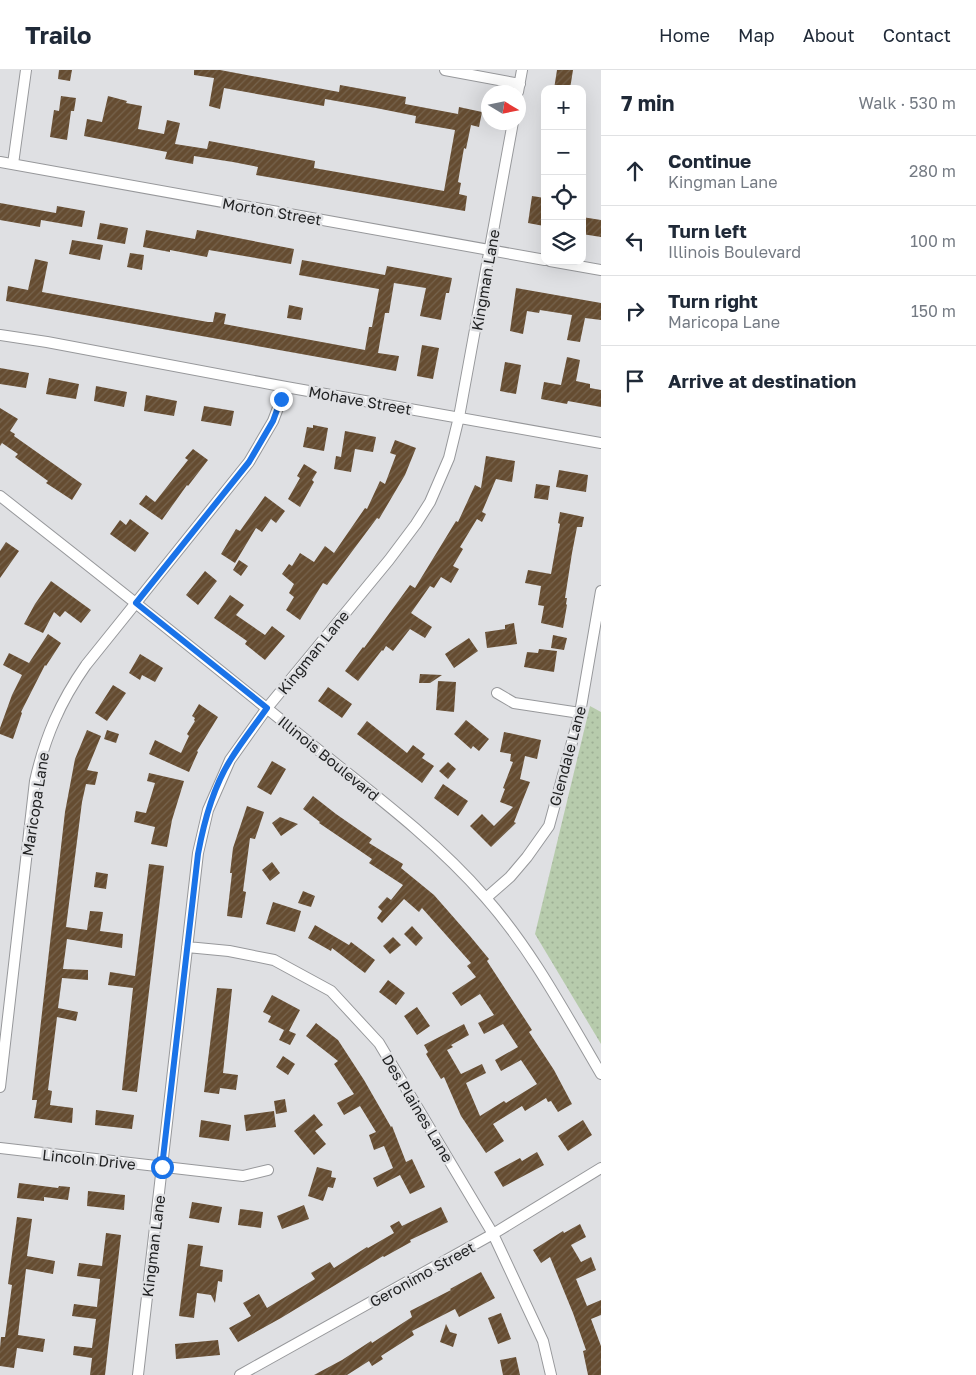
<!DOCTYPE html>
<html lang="en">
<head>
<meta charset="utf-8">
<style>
  body { margin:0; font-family:"Golos Text",sans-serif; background:#f2f2f3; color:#1f2937 }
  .controls { position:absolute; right:15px; top:15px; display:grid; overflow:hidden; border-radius:10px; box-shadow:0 5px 20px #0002 }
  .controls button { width:45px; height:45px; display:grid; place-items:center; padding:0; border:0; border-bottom:1px solid #e0e1e3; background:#fff; color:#1f2937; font:25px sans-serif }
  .compass { position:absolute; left:481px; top:15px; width:45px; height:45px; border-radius:50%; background:#fff; box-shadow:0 5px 20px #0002; rotate:100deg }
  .stop { position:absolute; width:15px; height:15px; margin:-11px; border:4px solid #1a73e8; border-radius:50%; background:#fff }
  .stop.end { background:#1a73e8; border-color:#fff; box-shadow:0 1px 5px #0008 }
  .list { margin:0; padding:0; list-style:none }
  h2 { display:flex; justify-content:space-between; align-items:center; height:65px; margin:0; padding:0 20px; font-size:21px }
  h2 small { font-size:16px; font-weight:400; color:#747a83 }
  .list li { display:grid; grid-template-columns:32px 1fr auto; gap:15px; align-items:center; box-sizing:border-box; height:70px; padding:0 20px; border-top:1px solid #e0e1e3 }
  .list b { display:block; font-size:19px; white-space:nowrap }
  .list p { margin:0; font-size:16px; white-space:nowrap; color:#747a83 }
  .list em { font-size:16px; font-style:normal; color:#747a83 }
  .icon { flex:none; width:28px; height:28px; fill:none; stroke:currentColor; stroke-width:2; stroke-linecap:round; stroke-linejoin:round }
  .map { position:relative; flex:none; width:601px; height:1305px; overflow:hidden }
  header { display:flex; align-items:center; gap:30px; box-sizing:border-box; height:70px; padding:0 25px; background:#fff; border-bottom:1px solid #e0e1e3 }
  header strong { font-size:24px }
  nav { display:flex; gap:28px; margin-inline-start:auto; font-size:18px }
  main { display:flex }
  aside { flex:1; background:#fff }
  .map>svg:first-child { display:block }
  .park { fill:url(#park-dots) }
  .building { fill:url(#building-hatch) }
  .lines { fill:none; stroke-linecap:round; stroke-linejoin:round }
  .street-casing { stroke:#97989b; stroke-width:12 }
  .street { stroke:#fff; stroke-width:10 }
  .route { stroke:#1a73e8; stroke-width:6 }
  .labels { text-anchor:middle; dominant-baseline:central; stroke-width:5; stroke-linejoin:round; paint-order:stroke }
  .street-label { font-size:15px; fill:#212223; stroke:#dfe0e3 }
</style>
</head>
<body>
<header>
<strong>Trailo</strong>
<nav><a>Home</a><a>Map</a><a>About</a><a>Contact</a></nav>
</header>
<main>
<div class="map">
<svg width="601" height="1305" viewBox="0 0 601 1305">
  <defs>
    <pattern id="park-dots" width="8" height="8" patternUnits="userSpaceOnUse" patternTransform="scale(1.25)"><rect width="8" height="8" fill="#b7cbac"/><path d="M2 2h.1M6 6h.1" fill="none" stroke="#9dae94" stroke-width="1.8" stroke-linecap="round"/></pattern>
    <pattern id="building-hatch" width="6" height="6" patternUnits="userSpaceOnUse" patternTransform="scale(1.25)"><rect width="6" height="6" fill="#654c31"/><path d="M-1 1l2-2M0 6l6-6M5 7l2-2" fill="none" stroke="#76634d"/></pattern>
  </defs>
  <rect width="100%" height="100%" fill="#dfe0e3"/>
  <path class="park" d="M590,636L601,642V974L535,864Z"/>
  <path class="building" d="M59,0H72L70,11L58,9Z
    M194,0H220L339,22L340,15L406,27L405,34L458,44L459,37L482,42L479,57L471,55L466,79L464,78L458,112L461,113L459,124L467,126L465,141L256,105L258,97L233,92L194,86L193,94L165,89L167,82L84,66L87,49L102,52L108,26L127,31L126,33L142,36L138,59L164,64L167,50L180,53L175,74L207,79L209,71L315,91L314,98L444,121L455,60L415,53L416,46L376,38L325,29L324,36L224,18L220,39L209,36L214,8L194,5Z
    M557,0H573L570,19H554Z
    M61,26L76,28L74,41H71L67,70L50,67L54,40L59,41Z
    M532,126L545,128L544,156L528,153Z
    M0,133L56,143L57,136L85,141L82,157L41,150L40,157L0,150Z
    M582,147L601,150V167L582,164Z
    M100,153L128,158L125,174L97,169Z
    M146,160L195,169L197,160L294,179L291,194L209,180L207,187L170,180V182L143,177Z
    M72,170L103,175L100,190L69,184Z
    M130,183L144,185L142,200L127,197Z
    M35,189L48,192L42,222L208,252H213L215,242L226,244L224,254L365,280L369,257H372L379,219L299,205L302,190L385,205L387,196L452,208L449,223H446L441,250L420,246L426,218L394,213L389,243H385L378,283L399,286L396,301L6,231L8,216L28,220Z
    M516,218L601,233V250L585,248L580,272L567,270L572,245L540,240L539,243L527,241L523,264L510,261Z
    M289,235L303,238L301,250L287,248Z
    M422,275L439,278L433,309L417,306Z
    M567,287L580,290L576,311L590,314V318L601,320V337L568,331L567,334L541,329L544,312L561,315Z
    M505,292L521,295L516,324L500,321Z
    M0,298L29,303L26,318L0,314Z
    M49,308L79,314L76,329L46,324Z
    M96,316L127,322L124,337L94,331Z
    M146,325L177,331L174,346L144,341Z
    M204,336L234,341L231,356L201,351Z
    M0,338L18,349L10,361L15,364L14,366L82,414L72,430L46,413L48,411L15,387L18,384L2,373L0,376Z
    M313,355L328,358L324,381L303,377L307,357L313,358Z
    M345,361L376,367L373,382L355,379L351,402L334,399L336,386L341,387Z
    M395,370L416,378L405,405L379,449L377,448L327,515L323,513L300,550L286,540L294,527L289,523L294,514L282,504L289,494L292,496L300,483L314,492L325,476L334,483L365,438L367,439L380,411L385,414L396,385L390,383Z
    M193,379L208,390L188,416L187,415L162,450L139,434L146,425L155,432L188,390L185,388Z
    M486,386L515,391L512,412L496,409L482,442L486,444L482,452L477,449L460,477L463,479L453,496L459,499L451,513L441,507L434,518L430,516L411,543L432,557L425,568L410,559L393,581L386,576L383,581L382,580L358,611L345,601L363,577L364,578L410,515L415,518L456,451L458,452L475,415L481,418Z
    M304,394L317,402L312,410L314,412L300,437L288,429L300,408L297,406Z
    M559,400L588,405L586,422L556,417Z
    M536,414L550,416L548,430L534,428Z
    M265,426L285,441L276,453L271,449L262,462L256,458L235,493L221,484L236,459L240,461Z
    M560,442L584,447L582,457H577L572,483L565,528H567L566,534L567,535L563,558L541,553L544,536L538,535L541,516L525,513L528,500L551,504L560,454L558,453Z
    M130,449L149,463L135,482L110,464L120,450L126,455Z
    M6,472L19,481L0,508V481Z
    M239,490L248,496L241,506L233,500Z
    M205,501L217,511L198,535L186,525Z
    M51,511L91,540L81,553L65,541L60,547L54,542L43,563L24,554L35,534Z
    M230,525L244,535L236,545L265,565L272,556L285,566L265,590L245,574L247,571L214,548Z
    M514,553L517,574L487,578L485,562L505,559V555Z
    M48,564L61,573L46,596L45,595L21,642L22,643L13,669L0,664V658L12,625L22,605L3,595L9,583L29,593Z
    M553,565L567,568L564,580L551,578Z
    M469,568L478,581L454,598L445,584Z
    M539,579L557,581L554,602L524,597L527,582L538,583Z
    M140,584L163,598L155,612L142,605L140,610L129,603Z
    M420,604L442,605L430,613H419Z
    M438,611L456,612L454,642L436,640Z
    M113,615L126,623L107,651L95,643Z
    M328,617L352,634L342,648L318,631Z
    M199,634L218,647L197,681L198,682L189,702L149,684L155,670L181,683L189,666L187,664L195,651L194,650L195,648L192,646Z
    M466,650L489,669L479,681L473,676L471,679L454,664Z
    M367,651L407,683L413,675L425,684L422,688L434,696L422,713L357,664Z
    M87,660L101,666L87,700L98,702L95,715L86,714L82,732L66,857L87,860L90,841L103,842L100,861L123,864L122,878L67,869L63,899L88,900V910L62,908L58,938L78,942L76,951L57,947L48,1020L52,1021L50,1035L73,1038L72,1053L34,1048L37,1030H32L65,742L75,689Z
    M107,660L119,664L116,673L104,669Z
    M504,662L541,670L537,689L525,686L520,709L530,712L514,752L516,753L491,777L470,756L482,744L494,756L513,737L500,732L505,719L503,718L513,692L510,691L511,684L500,682Z
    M272,691L286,699L271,725L257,717Z
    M448,692L456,699L448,709L439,701Z
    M149,703L184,711L172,750L167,777L151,774L155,757L134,752L136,741L146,743L155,713L147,711Z
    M443,714L468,731L458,746L434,728Z
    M313,726L336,744L372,769L369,773L403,794L401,798L434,825L470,866L489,889L487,891L532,960L529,962L554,1000L572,1034L558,1042L551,1031L548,1032L546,1028L525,1041L522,1036L493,1054L504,1071L486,1083L461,1046L444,1007L441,1009L426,984L428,982L424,975L464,954L469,965L451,975L453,977L447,980L461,1004L482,994L486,1003L466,1013L480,1046L504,1031L506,1033L537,1014L521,990L501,1001L495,990L518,977L503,954L484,964L478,953L494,945L480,924L461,936L452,923L476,907L467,896L471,893L422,838L419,842L404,829L382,853L377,848L382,841L378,837L387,827L391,830L403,815L369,793L372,789L319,753L320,752L303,739Z
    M247,736L264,742L255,769L250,768L243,821L246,822L242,848L227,846L232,803H230L233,778Z
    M280,747L298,754L281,766L272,753Z
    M272,792L280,803L270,811L262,800Z
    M149,794L164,796L137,1022L122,1020L133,918L108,915L110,902L135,906Z
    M96,802L108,804L106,819L94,817Z
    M303,821L315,826L311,837L298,833Z
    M273,832L301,841L295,862L266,854Z
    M315,855L349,875L351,872L375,890L365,903L332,878L331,881L308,868Z
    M412,856L423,868L416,876L404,864Z
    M393,867L401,875L390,884L383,876Z
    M388,910L405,923L396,935L379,922Z
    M217,918L232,919L223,1003L238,1005L236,1020L220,1018L219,1024L204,1022Z
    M272,925L300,940L289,961L296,964L290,975L279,970L284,960L268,952L271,946L263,942Z
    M417,937L430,956L417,965L404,946Z
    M316,953L338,970L364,1010L391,1057L392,1056L406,1092L412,1089L425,1117L410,1124L400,1105L377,1117L373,1108L393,1098L384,1076L374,1080L369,1065L376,1062L360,1036L344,1045L337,1033L354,1024L334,994L338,991L306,966Z
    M283,986L295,994L288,1005L276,997Z
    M285,1029L287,1042L276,1044L274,1031Z
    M96,1040L134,1045L132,1059L95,1055Z
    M274,1041L276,1057L246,1061L244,1045Z
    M314,1044L323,1055L315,1061L326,1074L314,1085L294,1061Z
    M201,1050L231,1055L229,1071L199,1067Z
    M583,1050L592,1065L568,1081L558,1066Z
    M537,1082L544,1095L503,1117L494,1102L520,1088L522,1091Z
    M317,1097L332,1101L331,1107L336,1108L333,1118L328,1117L323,1131L308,1126Z
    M19,1113L58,1118L59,1116L70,1117L68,1130L44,1127V1131L17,1128Z
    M88,1121L125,1125L124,1140L87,1136Z
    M192,1132L222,1137L219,1153L189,1148Z
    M304,1135L309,1149L282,1159L277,1146Z
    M441,1137L448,1152L410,1170L411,1172L384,1187L383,1186L281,1248L238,1272L229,1258L251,1246L243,1233L259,1224L267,1238L315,1209L311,1203L330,1192L334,1198L367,1177L368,1178L394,1163L390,1156L399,1151L402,1156Z
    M240,1139L263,1142L261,1158L238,1155Z
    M17,1147L32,1149L27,1186L55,1191L53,1204L26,1199L18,1265L45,1269L43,1282L17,1278L14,1298L0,1296V1278L1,1267H5L12,1215L8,1214Z
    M580,1154L586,1167L571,1175L581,1192L591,1187L596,1200L576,1209L587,1236L601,1230V1245L591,1249L601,1276V1305H588L583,1281L586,1280L573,1243L550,1187L541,1193L533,1180L563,1161L564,1163Z
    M106,1163L121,1165L105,1305H90L92,1288L73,1285L74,1276L92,1278L96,1249L72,1246L74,1234L97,1237L100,1209L77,1206L79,1193L102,1196Z
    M188,1174L203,1176L200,1196L223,1200L222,1212L218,1211L215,1233L211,1225L197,1223L194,1248L179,1246Z
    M481,1202L495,1228L459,1247L455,1239L412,1261L414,1265L381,1286L383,1289L372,1296L369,1291L347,1305H314L342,1290L371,1271L372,1273L412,1247L410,1241L451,1220L450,1219Z
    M501,1243L511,1269L498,1274L488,1248Z
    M446,1254L450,1262L457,1264L453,1277L440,1272Z
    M218,1270L220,1285L176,1289L175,1274Z
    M516,1287L520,1305H503L500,1290Z"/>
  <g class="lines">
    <g class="street-casing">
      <path id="street" d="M445,0L520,14
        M518,22L522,0
        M0,92L545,190
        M13,94L26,0
        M550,191L601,200
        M0,265L47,272L286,317L601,373
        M0,426C101,505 201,585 301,666C364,717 432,766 485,827C532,880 565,943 601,1004
        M497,623L514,633L580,643
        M486,828L510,807L527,787L549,756L580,643L601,521
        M187,877L229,881L274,890L331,921L379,973L493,1164L543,1271L551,1305
        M0,1017L35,711C45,667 60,632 86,595L249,392L273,351L286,317
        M0,1078L243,1106L268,1100
        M138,1305L198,783L208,740L230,690L267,638L389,490L416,454L430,432L449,388L459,347L513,52
        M240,1305L493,1164L601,1098"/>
    </g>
    <use href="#street" class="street"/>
  </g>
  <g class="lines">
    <path class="route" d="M162,1097L198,784C204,751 213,717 231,689C242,671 255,655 267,638L136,533L249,392L273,351L281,329"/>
  </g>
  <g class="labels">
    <g class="street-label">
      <text transform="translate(272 141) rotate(10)">Morton Street</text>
      <text transform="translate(485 210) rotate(-80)">Kingman Lane</text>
      <text transform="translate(360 330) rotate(10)">Mohave Street</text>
      <text transform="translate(313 582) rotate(-51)">Kingman Lane</text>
      <text transform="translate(567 686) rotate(-75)">Glendale Lane</text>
      <text transform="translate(329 688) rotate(39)">Illinois Boulevard</text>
      <text transform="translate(35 734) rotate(-81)">Maricopa Lane</text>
      <text transform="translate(418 1038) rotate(59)">Des Plaines Lane</text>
      <text transform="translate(89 1089) rotate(6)">Lincoln Drive</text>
      <text transform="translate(153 1176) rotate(-83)">Kingman Lane</text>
      <text transform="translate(422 1204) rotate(-29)">Geronimo Street</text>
    </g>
  </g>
</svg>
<div class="controls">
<button>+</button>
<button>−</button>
<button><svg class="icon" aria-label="locate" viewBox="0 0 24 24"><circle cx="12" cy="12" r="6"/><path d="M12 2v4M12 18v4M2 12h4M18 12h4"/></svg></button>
<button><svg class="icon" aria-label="layers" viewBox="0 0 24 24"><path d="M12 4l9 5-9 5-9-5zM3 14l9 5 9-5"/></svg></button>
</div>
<svg class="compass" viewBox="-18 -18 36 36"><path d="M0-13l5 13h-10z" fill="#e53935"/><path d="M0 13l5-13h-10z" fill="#747a83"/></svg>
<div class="stop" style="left:162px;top:1097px"></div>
<div class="stop end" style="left:281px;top:329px"></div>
</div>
<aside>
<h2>7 min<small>Walk · 530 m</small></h2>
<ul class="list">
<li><svg class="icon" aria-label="ahead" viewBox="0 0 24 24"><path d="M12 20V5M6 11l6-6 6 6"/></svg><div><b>Continue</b><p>Kingman Lane</p></div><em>280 m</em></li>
<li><svg class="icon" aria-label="left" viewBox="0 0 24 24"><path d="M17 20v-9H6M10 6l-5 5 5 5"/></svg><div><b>Turn left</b><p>Illinois Boulevard</p></div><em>100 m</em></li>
<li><svg class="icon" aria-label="right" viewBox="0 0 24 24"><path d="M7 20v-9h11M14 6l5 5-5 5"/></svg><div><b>Turn right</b><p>Maricopa Lane</p></div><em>150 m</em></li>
<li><svg class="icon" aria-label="arrive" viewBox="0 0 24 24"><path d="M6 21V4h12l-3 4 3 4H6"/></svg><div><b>Arrive at destination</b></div></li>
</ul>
</aside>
</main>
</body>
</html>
